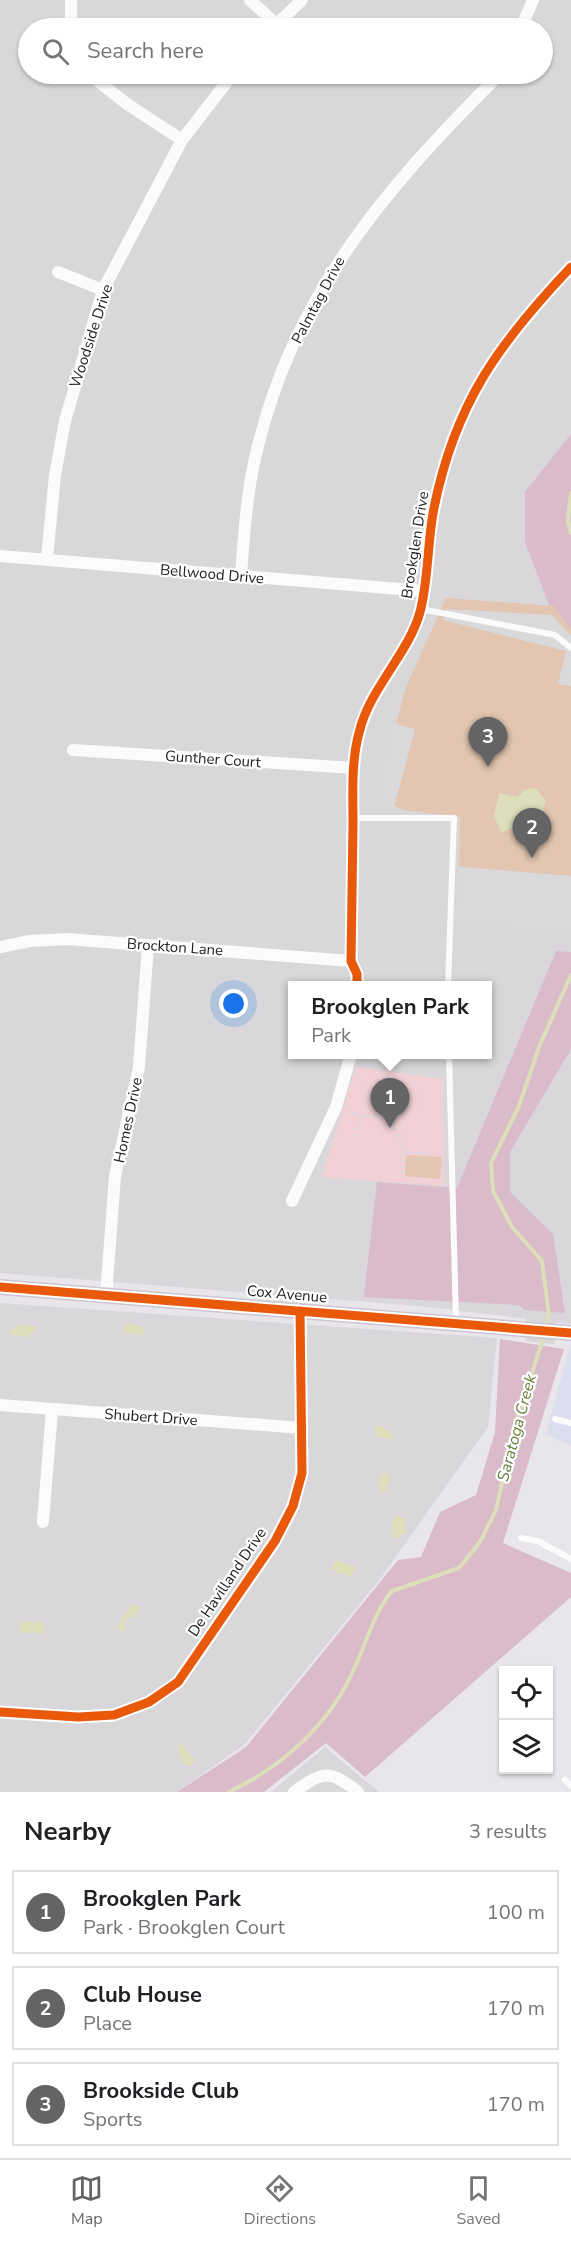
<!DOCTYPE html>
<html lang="en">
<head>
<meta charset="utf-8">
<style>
  body { margin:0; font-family:"Nunito Sans",sans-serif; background:#f2f2f2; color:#202124 }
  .controls { position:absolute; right:18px; bottom:18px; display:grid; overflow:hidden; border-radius:0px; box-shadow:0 2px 4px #0004 }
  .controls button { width:54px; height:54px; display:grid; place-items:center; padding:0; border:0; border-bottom:2px solid #e0e0e0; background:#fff; color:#202124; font:30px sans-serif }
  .you { position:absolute; left:234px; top:1004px; width:21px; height:21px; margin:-15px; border:4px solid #fff; border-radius:50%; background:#1a73e8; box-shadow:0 0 0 9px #1a73e833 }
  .badge { display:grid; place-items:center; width:39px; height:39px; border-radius:50%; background:#646365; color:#fff; font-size:20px; font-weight:700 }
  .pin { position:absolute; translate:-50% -50px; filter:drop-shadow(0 2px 3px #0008) }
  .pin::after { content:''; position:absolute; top:32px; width:21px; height:18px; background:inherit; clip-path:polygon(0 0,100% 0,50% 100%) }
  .popup { position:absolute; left:288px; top:981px; width:204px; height:78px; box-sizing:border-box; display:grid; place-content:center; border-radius:0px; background:#fff; filter:drop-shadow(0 2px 4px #0005); font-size:20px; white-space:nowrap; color:#757577 }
  .popup b { font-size:22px; color:#202124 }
  .popup::after { content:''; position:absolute; left:50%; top:100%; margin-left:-12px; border:12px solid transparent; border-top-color:#fff }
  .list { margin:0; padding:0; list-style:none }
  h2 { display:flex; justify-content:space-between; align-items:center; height:78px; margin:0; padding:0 24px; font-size:26px }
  h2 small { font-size:20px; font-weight:400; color:#757577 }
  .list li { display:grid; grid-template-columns:39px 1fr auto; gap:18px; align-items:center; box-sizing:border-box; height:84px; margin:0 12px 12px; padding:0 12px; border:2px solid #e0e0e0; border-radius:0px }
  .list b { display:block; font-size:22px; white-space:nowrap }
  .list p { margin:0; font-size:20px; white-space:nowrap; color:#757577 }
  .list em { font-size:20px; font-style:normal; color:#757577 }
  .icon { flex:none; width:33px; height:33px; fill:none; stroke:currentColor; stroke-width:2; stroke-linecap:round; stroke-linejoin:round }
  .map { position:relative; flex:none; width:571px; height:1792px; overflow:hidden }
  .search { position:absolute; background:#fff; box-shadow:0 2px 4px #0004; left:18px; right:18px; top:18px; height:66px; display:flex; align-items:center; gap:15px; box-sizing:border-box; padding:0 21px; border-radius:33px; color:#757577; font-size:22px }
  .sheet { height:366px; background:#fff }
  nav { display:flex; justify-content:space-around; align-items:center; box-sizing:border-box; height:84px; border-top:2px solid #e0e0e0; background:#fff; font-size:16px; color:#757577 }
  nav a { display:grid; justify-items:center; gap:3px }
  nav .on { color:#646365 }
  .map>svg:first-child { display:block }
  .residential { fill:#d9d7da; fill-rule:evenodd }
  .commercial { fill:#dcdded }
  .forest { fill:#dabbca }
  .park { fill:#f1d1d6 }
  .pitch { fill:#e2c6b1 }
  .parking { fill:#d9d8da }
  .water { fill:#dcdfb9 }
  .pier { fill:#d7d6d8 }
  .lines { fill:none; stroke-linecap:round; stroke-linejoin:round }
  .stream { stroke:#dcdfb9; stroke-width:4 }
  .path { stroke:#d9d9e9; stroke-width:2; stroke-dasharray:3 3; stroke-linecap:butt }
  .service { stroke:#fcfbfc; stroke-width:6 }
  .minor { stroke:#fcfbfc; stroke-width:12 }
  .secondary { stroke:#cdc6ce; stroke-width:16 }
  .cycleway-casing { stroke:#fff; stroke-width:13 }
  .cycleway { stroke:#e8590c; stroke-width:9 }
  .labels { text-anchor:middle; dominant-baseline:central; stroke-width:4.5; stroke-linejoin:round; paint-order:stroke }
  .street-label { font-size:15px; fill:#1d1d1d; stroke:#fff }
  .water-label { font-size:16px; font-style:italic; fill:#657d3a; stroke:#fff }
</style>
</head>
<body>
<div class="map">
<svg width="571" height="1792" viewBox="0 0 571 1792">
  <rect width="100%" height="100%" fill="#e9e6eb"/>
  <path class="residential" d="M0,0H571V1324L419,1306L0,1273ZM28,28H542V74H28ZM292,986H488V1054H292Z
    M0,1303L497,1338L488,1427L380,1579L244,1745L177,1792H0Z
    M325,1747L379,1792H271Z"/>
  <path class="commercial" d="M571,1341V1445L546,1435Z"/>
  <path class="forest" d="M571,434V636L552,613L525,542V492Z
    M556,951L571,952V1049L510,1152V1192L553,1234L565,1313L525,1310L519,1305L364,1297L377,1182L457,1188Z
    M500,1339L564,1349L503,1543L571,1573V1597L365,1777L326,1743L264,1792H177L246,1747L398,1560L421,1557L440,1512L476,1495L495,1432Z"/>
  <path class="park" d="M356,1067L443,1079L444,1186L322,1177Z"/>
  <path class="pitch" d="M446,598L554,606L571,629V876L459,867L460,817L403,810L394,806L415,729L396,724L406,687Z
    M406,1155L442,1157L440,1179L405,1176Z"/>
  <path class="parking" d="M446,609L552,615L571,636V686L558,684L566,651L443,620Z
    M390,723L415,729L394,806L377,803Z
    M459,867L571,876V932L454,924Z"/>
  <path class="water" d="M536,788L546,801L537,830L519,824L502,833L494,817L499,793L518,797L524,790Z
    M126,1324L139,1325L144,1331L141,1335L125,1333L123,1329Z
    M20,1325L34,1326L36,1329L28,1337L11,1335V1329Z
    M380,1425L394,1434L391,1440L376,1436L375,1428Z
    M385,1471L389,1478L386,1491L382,1493L378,1489L380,1475Z
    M397,1514L405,1519V1533L398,1538L393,1536V1527L390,1524Z
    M335,1560L355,1567L352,1577L331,1570Z
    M133,1603L140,1608L133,1618L130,1616L123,1626L126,1628L123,1633L116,1628Z
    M21,1621L44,1623L43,1635L37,1632L20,1633Z
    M181,1743L195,1760L191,1766L184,1764L178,1751Z"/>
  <path class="pier" d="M526,1312L557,1315L555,1344L526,1341Z"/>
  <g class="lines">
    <path class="stream" d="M571,493L568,521L571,533
      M546,1326L549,1315L542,1261L512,1227L493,1191L491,1163L519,1106L539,1047L571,975
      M229,1792C283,1766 330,1724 354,1669C366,1644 374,1612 392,1591L459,1568L480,1542L496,1510L514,1428L544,1336"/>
    <path class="path" d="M346,1112L388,1119L393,1123L405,1152L431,1154
      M356,1136L360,1116
      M403,1174L405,1153"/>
    <path class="service" d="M421,609L555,635L571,648
      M353,818H454L448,986
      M449,1054L456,1322
      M555,1419L571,1423
      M521,1538L538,1541L571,1559
      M565,1780L571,1786"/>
    <path class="minor" d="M250,0L276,24
      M71,28V0
      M273,28L302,0
      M521,28L533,0
      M89,74L127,104L182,140
      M58,272L103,290
      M0,556L424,591
      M47,559L55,475L65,421L103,290L182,140L233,74
      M241,576C244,533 247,488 258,446C295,294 386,188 493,81L497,74
      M73,750L354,768
      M0,947L30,941L67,939L351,961
      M357,986V974L351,961C352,915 352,869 353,824C353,794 351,762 359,733C369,689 409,653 420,612C429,578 427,542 434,508C455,403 499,343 571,267
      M292,1201L336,1107L351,1054
      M106,1296L115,1176L139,1067L148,945
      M0,1405L302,1428
      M43,1522L52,1410
      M0,1712L78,1717L114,1715L149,1702L178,1682L275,1541L293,1506L302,1473L300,1311
      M294,1792C323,1771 329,1769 358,1792"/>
    <path class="secondary" d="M0,1287L571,1333"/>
    <g class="cycleway-casing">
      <path id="cycleway" d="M357,986V974L351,961C352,915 352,869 353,824C353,794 351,762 359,733C369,689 409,653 420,612C429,578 427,542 434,508C455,403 499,343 571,267
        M0,1287L571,1333
        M0,1712L78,1717L114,1715L149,1702L178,1682L275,1541L293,1506L302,1473L300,1311"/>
    </g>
    <use href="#cycleway" class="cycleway"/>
  </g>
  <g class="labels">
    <g class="street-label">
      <text transform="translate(318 300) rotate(-62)">Palmtag Drive</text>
      <text transform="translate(91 336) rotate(-72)">Woodside Drive</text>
      <text transform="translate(415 545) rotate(-81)">Brookglen Drive</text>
      <text transform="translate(212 574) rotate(5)">Bellwood Drive</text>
      <text transform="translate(213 759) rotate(4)">Gunther Court</text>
      <text transform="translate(175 947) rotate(4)">Brockton Lane</text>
      <text transform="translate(128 1120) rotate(-78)">Homes Drive</text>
      <text transform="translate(287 1294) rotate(5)">Cox Avenue</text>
      <text transform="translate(151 1417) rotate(4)">Shubert Drive</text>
      <text transform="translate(227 1582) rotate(-56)">De Havilland Drive</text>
    </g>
    <g class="water-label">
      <text transform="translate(517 1428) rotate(-75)">Saratoga Creek</text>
    </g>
  </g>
</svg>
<div class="controls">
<button><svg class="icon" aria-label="locate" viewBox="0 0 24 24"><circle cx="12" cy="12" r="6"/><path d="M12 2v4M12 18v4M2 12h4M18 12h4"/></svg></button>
<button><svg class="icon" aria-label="layers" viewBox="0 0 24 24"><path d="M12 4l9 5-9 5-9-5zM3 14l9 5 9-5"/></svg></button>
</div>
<div class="you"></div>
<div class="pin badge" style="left:390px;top:1128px">1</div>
<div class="popup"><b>Brookglen Park</b>Park</div>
<div class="pin badge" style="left:532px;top:858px">2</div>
<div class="pin badge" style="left:488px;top:767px">3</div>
<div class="search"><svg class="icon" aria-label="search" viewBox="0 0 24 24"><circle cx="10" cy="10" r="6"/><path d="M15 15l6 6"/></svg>Search here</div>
</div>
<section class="sheet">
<h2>Nearby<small>3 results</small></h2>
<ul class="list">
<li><span class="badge">1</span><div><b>Brookglen Park</b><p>Park · Brookglen Court</p></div><em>100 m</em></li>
<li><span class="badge">2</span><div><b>Club House</b><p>Place</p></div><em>170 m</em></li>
<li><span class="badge">3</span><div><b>Brookside Club</b><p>Sports</p></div><em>170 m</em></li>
</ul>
</section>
<nav>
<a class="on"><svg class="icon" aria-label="map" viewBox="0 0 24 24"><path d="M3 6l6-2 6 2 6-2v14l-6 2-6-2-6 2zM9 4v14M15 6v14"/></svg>Map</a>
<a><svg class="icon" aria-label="directions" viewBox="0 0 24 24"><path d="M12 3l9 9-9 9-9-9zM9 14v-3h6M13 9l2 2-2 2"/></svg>Directions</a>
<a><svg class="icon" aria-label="saved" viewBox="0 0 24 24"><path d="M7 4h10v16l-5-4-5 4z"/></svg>Saved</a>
</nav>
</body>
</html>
